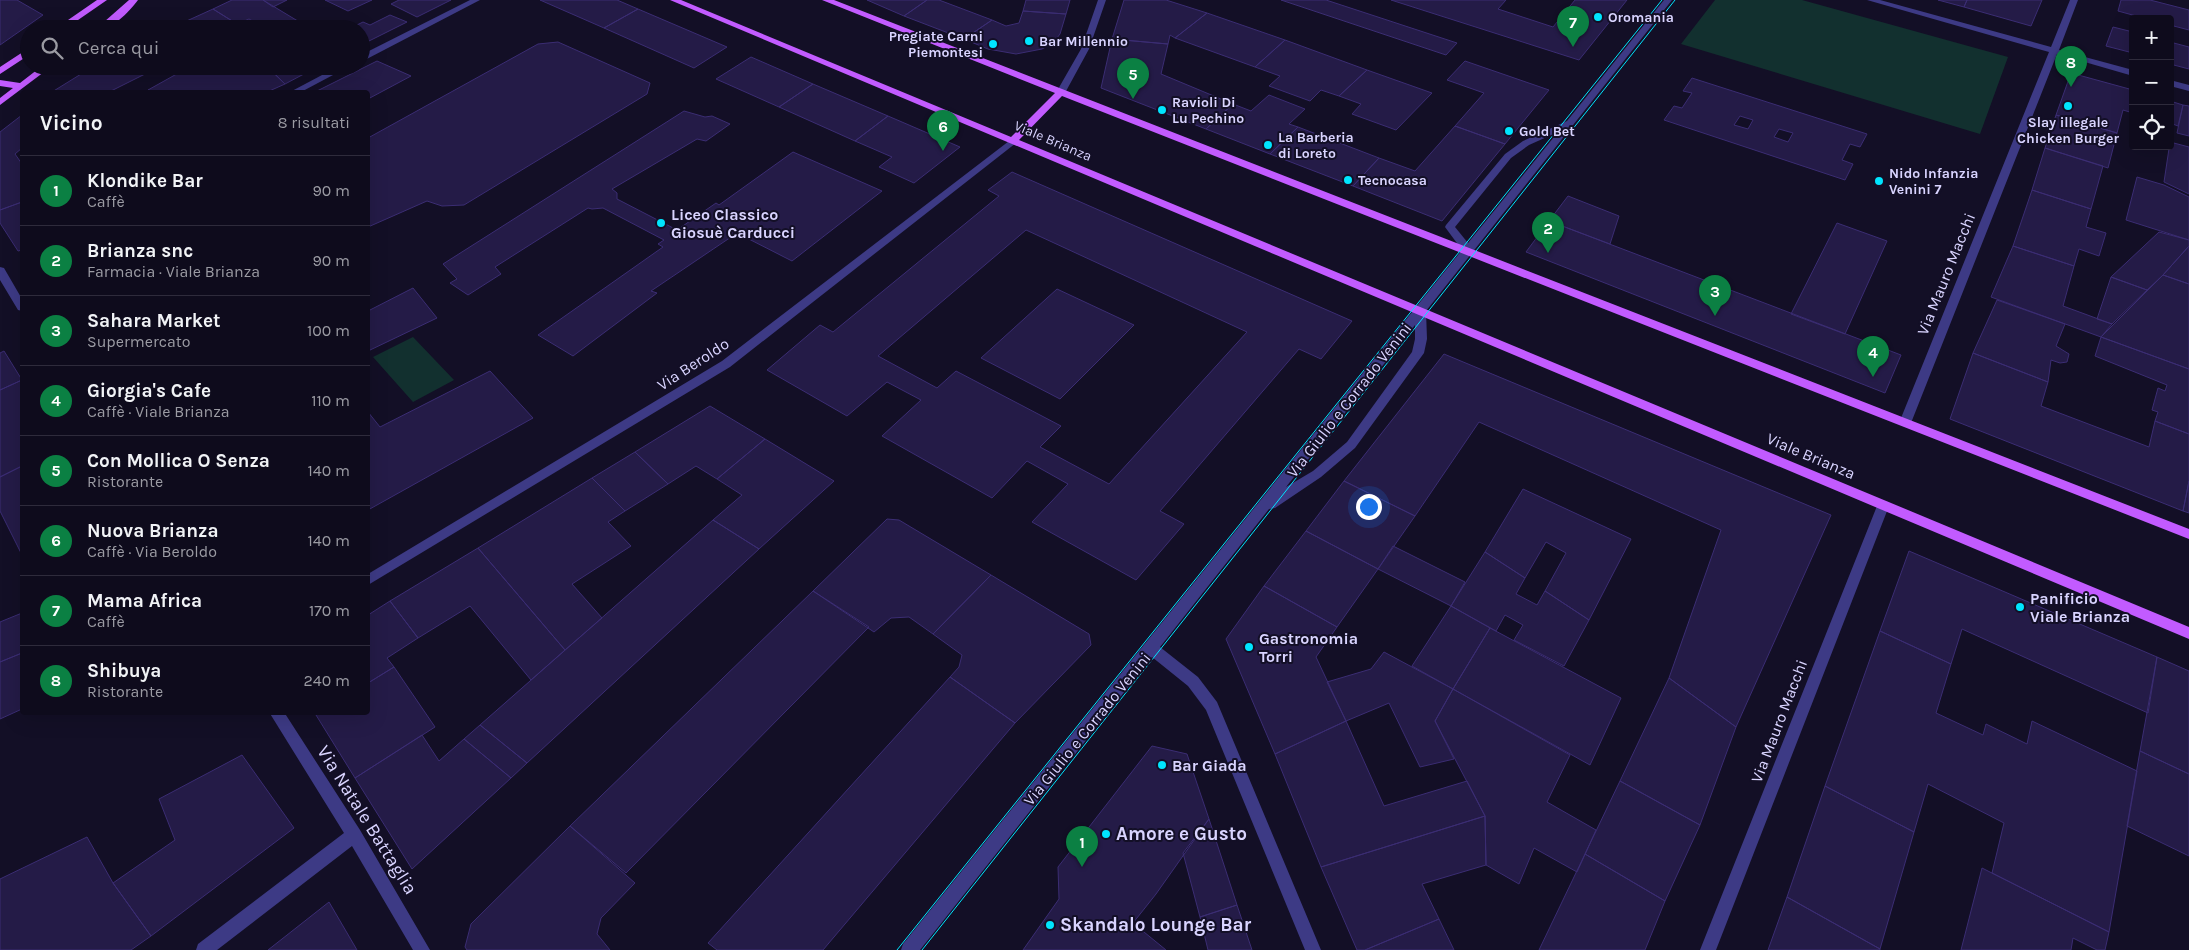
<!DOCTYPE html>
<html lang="it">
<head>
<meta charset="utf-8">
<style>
  body { margin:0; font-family:Karla,sans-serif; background:#171425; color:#f1f3f6 }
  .controls { position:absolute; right:15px; top:15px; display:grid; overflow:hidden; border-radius:5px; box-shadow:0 5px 20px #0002 }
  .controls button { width:45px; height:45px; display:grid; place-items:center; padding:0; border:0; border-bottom:1px solid #2e2b3b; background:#0e0b1c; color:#f1f3f6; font:25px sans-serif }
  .you { position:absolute; left:1368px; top:506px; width:18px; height:18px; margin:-12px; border:4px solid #fff; border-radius:50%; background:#1a73e8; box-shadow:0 0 0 8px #1a73e833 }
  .badge { display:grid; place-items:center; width:32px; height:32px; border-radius:50%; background:#0b8043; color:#fff; font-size:16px; font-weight:700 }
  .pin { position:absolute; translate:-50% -41px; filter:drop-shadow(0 1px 2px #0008) }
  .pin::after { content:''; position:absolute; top:26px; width:18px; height:15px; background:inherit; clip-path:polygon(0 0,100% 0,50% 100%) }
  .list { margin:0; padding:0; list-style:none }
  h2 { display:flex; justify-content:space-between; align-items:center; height:65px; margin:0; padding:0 20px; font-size:21px }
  h2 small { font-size:16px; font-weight:400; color:#9b9ba3 }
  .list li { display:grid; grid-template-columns:32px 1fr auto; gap:15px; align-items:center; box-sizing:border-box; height:70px; padding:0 20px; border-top:1px solid #2e2b3b }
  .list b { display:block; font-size:19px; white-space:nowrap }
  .list p { margin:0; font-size:16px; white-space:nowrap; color:#9b9ba3 }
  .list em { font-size:16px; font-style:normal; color:#9b9ba3 }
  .icon { flex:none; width:28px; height:28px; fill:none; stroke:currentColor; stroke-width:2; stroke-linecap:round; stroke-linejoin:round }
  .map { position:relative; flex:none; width:2189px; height:950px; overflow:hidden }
  .search { position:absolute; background:#0e0b1c; box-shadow:0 5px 20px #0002; left:20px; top:20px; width:350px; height:55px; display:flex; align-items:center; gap:12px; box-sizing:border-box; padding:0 18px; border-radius:28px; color:#9b9ba3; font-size:19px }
  .panel { position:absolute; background:#0e0b1c; box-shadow:0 5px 20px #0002; left:20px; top:90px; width:350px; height:625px; border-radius:5px }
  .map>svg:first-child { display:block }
  .green { fill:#12302f }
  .building { fill:#241b47; stroke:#3b2d73; fill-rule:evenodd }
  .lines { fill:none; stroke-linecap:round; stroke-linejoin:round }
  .minor { fill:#3d3a85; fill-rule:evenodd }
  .major { fill:#c25bff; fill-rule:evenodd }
  .tram { stroke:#00e5ff; stroke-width:1 }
  .poi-dot { fill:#00e5ff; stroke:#130f26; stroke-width:2 }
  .labels { text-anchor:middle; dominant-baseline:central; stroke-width:4; stroke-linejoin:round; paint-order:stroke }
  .far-poi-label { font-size:14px; font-weight:bold; fill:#d9d4ff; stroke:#130f26; text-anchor:start }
  .far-street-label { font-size:14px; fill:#d9d4ff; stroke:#130f26 }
  .poi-label { font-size:16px; font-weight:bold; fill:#d9d4ff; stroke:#130f26; text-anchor:start }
  .street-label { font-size:16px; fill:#d9d4ff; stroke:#130f26 }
  .near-street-label { font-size:19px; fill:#d9d4ff; stroke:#130f26 }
  .near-poi-label { font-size:19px; font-weight:bold; fill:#d9d4ff; stroke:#130f26; text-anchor:start }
</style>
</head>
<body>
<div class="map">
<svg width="2189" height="950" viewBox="0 0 2189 950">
  <rect width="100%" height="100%" fill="#130f26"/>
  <path class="green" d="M1715,0H1802L2008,57L1980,134L1681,44Z
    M413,337L454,380L413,402L373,357Z"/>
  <path class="building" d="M0,0H17L43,15L0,45Z
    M232,0H263L311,29H267L249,19L237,24L213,9Z
    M263,0H287L273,7Z
    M325,0H372L348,11Z
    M399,0H451L417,17L391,4Z
    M540,0H617L638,9L604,28Z
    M867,0H927L904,16Z
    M927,0H939L992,20L964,39L904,16Z
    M1026,0H1070L1066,14L1023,11Z
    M1124,0H1166L1207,13L1175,38L1170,35L1168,44L1112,39Z
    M1281,0H1326L1457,43L1446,55Z
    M1391,0H1506L1498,9L1553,27L1575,0H1627L1579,60Z
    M1938,0H1967L1964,7Z
    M1967,0H2042L2031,26L1964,7Z
    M2121,0H2150L2189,10V30L2170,25V19H2147L2118,11Z
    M213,9L237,24L227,29H169Z
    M638,9L727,47L694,68L604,28Z
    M1023,11L1066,14L1060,34L1053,43L1042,49L1016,54L988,49L964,39L992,20L1006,26L1019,23Z
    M1207,13L1285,40L1255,67L1175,38Z
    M390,15L407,22L361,45V29H349L363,22L370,25Z
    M2113,27L2133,32V53L2106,46Z
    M1112,39L1168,44L1161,74L1233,104L1206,129L1101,88Z
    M1285,40L1367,70L1339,96L1321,90L1310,101L1269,86L1280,76L1255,67Z
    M558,42L650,83L647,94L464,205L442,206L427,201L368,227V138L538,44Z
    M2170,42L2189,47V69L2170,64Z
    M751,57L813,84L779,107L716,79Z
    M377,61L411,76L368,99V92H315Z
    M1465,61L1549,90L1505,144L1455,126L1484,93L1447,80Z
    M94,66H146L155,69L111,91L114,92H52Z
    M191,66H267L285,84L267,92H153L148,90Z
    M271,66H319L285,84L268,68Z
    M1367,70L1432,93L1396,130L1352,114L1361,104L1339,96Z
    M2071,73L2133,90V113L2123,110L2117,133L2056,115Z
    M1692,78L1867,134L1860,147L1850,144L1842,160L1853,164L1845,180L1664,120L1674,106L1682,108L1692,93L1683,91ZM1740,116L1753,120L1748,129L1734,125ZM1779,129L1793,133L1788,142L1774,137Z
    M813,84L888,116L855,141L779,107Z
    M1269,95L1305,109L1289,124L1298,127L1270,154L1206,129L1233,104L1251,111Z
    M2170,101L2183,105L2178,126L2170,123Z
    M2183,105L2189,106V136L2177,133Z
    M684,111L705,117L712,116L730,124L706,141L697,139L612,189L617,193V199L677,230L716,203L719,205L793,152L882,191L792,261L737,233L651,291L657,293L573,356L538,335L663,247L658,244L664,240L603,208L592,209L588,208L495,267L501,274L468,295L450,283L457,279L443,264Z
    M22,115V148L15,154L22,164V202L0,210V132Z
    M2056,115L2117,133L2108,168L2045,148Z
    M888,116L960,147L914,183L879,167L892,157L855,141Z
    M1455,126L1505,144L1442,221L1353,186L1379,158L1415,171Z
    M1298,127L1379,158L1353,186L1270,154Z
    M2170,142L2189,147V194L2164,182Z
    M2045,148L2103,166L2091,209L2032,190Z
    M1012,172L1352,321L1321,359L1299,349L1160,511L1184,524L1136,580L1032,522L1068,484L1027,461L992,498L882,436L921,400L887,382L847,416L767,370L820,325L833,332L999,196L988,190ZM1026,230L1247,332L1109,484L1040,447L1061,426L956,371L937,388L878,356Z
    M2137,177L2164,185L2189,197V240L2126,220Z
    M2032,190L2091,209L2086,227L2106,233L2099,256L2079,249L2074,266L2013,246Z
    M1568,196L1619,216L1610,244L1549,221Z
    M22,202V250L18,251L0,223V210Z
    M1549,221L1901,355L1885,393L1526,252Z
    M1837,223L1887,241L1845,334L1791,314Z
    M2159,232L2189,240V246L2163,275L2147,290L2111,277Z
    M2013,246L2074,266L2063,306L2112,324L2101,337L1991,297Z
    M2189,246V284L2163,275Z
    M2163,275L2189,284V369L2101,337Z
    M2111,277L2147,290L2112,324L2097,319Z
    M413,288L437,318L368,351V311Z
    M1057,289L1134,325L1060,399L981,358Z
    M1997,300L2065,324L2056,346L2069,354L2067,362L2060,363L2051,360L2048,382L1973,353Z
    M2101,337L2189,369V434L2155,421L2158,412L2152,410L2158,388L2165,391L2167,385L2095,356Z
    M4,351L22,380L0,390V353Z
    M1973,353L2048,382L2041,406L2149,447L2155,421L2189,434V481L2183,511L1950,419Z
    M1444,354L1831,515L1736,727L1669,678L1721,530L1479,422L1415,516L1344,481Z
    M490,371L533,418L368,510V412L380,427Z
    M22,380V466L0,477V390Z
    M710,406L765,439L717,479L696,466L668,484L635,452Z
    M765,439L834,481L759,549L713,520L742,495L717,479Z
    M635,452L668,484L625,511L592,478Z
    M22,466V555L0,511V477Z
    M592,478L625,511L608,522L631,546L572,584L602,618L565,650L478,548Z
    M1344,481L1415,516L1378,569L1306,531Z
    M2189,481V513L2183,511Z
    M1523,489L1631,539L1589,620L1545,591L1566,553L1546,542L1525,578L1485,552Z
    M887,519L899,520L991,575L933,634L909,617L891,618L874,632L813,591Z
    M713,520L759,549L527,763L480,725Z
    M1306,531L1378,569L1337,627L1264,586Z
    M1393,546L1465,582L1451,606L1378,569Z
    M478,548L565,650L531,680L470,606L418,638L390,601Z
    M1909,551L2157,657L2148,713L1962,629L1951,664L1880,631Z
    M1485,552L1525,578L1516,594L1537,605L1545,591L1589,620L1564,666L1514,640L1523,625L1505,615L1496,631L1451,606Z
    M991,575L1089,634L1091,645L1015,723L950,677L959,667L962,655L933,634Z
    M1264,586L1337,627L1316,657L1346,721L1275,754L1226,639Z
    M813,591L869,627L626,873L570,826Z
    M390,601L418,638L387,658L394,667L368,683V615Z
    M1451,606L1490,628L1453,689L1412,666Z
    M22,613V653L0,662V622Z
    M1490,628L1621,698L1590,765L1453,689Z
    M1880,631L1951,664L1936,713L1983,735L1986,724L2027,744L2032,721L2137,771L2109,932L1992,873L2004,823L1928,784L1914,832L1825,786Z
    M1384,652L1453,689L1435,721L1454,759L1420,767L1389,703L1346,721L1327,682L1371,669Z
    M22,653V709L0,719V662Z
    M2157,657L2189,671V774L2140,751Z
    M394,667L435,727L355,778L316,715L320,712H368V683Z
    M950,677L1015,723L823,950H717L708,943Z
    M1669,678L1736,727L1700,825L1620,781Z
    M1453,689L1570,755L1547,802L1596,830L1577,872L1534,848L1519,884L1486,865L1485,816L1435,721Z
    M1346,721L1384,806L1467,781L1485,816L1321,867L1275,754Z
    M480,725L527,763L511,778L464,739Z
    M422,735L439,761L464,739L511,778L412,869L355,778Z
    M1152,746L1187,754L1209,819L1156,894L1133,923L1166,950H1023L1059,899L1058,867Z
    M2140,751L2189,774V856L2127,826Z
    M242,755L294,828L151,936L113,883L175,840L159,799Z
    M1620,781L1700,825L1665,901L1585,854Z
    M1825,786L1914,832L1880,949L1787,897Z
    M1485,816L1486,865L1422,884L1439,919L1365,950H1357L1321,867Z
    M1209,819L1237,905L1200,917L1183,853Z
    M570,826L635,883L601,918L597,934L610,950H467L465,947L471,924Z
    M87,837L113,883L151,936L131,950H0V879Z
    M1585,854L1665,901L1645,950H1539Z
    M1982,868L2109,932L2105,950H2097L2073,938L2071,950H1961Z
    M1787,897L1880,949V950H1768Z
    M329,902L357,950H268Z
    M1237,905L1252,950H1208L1200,917Z
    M1439,919L1454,950H1365Z"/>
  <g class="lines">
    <path class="minor" d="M470,0H480L361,62V55Z
      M1098,0H1106L1089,49L1065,93H1059L1057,91L1081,49Z
      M1664,0H1672L1426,311L1427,339L1424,353L1355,448L1321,477L1275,508L1269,509L1160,647L1198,677L1217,702L1321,950H1305L1206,710L1188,686L1152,657L920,950H901L903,944L1462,250L1445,227L1446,225L1505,154L1523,141L1567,121ZM1558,132L1468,243L1455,227L1511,158L1529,145ZM1415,325V339L1412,352L1347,442L1313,471L1286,487Z
      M1867,0H1880L2051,47L2070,0H2078L2059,50L2133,70V76L2057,54L1911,423L1905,427L1899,423L2049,52Z
      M339,66H350L301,92H290Z
      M2170,80L2189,85V91L2170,86Z
      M1013,138L1016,139V143L730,367L368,585V574L722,361Z
      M0,267L4,268L22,299V311L18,310L0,280Z
      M1883,501L1888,502L1889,506L1716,950H1700L1877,506L1878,502Z
      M269,712H284L360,830L430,950H413L352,846L217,950H196L198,944L344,833Z"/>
    <path class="major" d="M97,0H107L65,29H55Z
      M129,0H138C128,13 113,29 96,29Z
      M670,0H681L1011,137L1055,93L822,0H834L2189,529V539L1062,96L1019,140L2189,627V639Z
      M29,48V55L0,74V67Z
      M42,66H52L0,105V98L13,88L0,86V80L20,83Z"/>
    <path class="tram" d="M897,950L1662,0
      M922,950L1675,0"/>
  </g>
  <g class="poi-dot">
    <circle cx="1598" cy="17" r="5"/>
    <circle cx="1029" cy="41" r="5"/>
    <circle cx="993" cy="44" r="5"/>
    <circle cx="2068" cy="106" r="5"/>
    <circle cx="1162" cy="110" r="5"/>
    <circle cx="1509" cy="131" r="5"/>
    <circle cx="1268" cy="145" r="5"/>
    <circle cx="1348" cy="180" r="5"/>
    <circle cx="1879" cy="181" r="5"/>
    <circle cx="661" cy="223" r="5"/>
    <circle cx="2020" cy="607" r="5"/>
    <circle cx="1249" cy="647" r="5"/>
    <circle cx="1162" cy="765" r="5"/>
    <circle cx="1106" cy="834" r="5"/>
    <circle cx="1050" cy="925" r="5"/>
  </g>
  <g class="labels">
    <g class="far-poi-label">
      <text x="1608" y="17">Oromania</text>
      <text x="983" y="36" text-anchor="end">Pregiate Carni<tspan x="983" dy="16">Piemontesi</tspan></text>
      <text x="1039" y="41">Bar Millennio</text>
      <text x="1172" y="102">Ravioli Di<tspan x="1172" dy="16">Lu Pechino</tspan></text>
      <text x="2068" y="122" text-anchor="middle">Slay illegale<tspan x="2068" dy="16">Chicken Burger</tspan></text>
      <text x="1519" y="131">Gold Bet</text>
      <text x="1278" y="137">La Barberia<tspan x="1278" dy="16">di Loreto</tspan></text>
      <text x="1889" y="173">Nido Infanzia<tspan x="1889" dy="16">Venini 7</tspan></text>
      <text x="1358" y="180">Tecnocasa</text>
    </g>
    <g class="far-street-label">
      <text transform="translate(1053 141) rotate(23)">Viale Brianza</text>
    </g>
    <g class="poi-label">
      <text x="671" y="214">Liceo Classico<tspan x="671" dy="18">Giosuè Carducci</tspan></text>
      <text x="2030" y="598">Panificio<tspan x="2030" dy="18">Viale Brianza</tspan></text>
      <text x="1259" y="638">Gastronomia<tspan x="1259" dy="18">Torri</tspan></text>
      <text x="1172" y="765">Bar Giada</text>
    </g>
    <g class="street-label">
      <text transform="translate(1946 274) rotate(-68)">Via Mauro Macchi</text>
      <text transform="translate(693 364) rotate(-33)">Via Beroldo</text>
      <text transform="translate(1349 400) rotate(-52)">Via Giulio e Corrado Venini</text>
      <text transform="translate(1811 456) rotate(23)">Viale Brianza</text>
      <text transform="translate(1779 721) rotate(-69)">Via Mauro Macchi</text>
      <text transform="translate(1087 729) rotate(-51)">Via Giulio e Corrado Venini</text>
    </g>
    <g class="near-street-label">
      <text transform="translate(367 820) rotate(58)">Via Natale Battaglia</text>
    </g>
    <g class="near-poi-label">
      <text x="1116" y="834">Amore e Gusto</text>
      <text x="1060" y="925">Skandalo Lounge Bar</text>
    </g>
  </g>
</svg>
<div class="controls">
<button>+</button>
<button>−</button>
<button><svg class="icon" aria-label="locate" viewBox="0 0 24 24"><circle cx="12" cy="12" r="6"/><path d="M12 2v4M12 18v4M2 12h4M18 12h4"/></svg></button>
</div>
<div class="you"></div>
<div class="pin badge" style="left:1082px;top:867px">1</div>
<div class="pin badge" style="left:1548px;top:253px">2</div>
<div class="pin badge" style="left:1715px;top:316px">3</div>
<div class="pin badge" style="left:1873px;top:377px">4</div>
<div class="pin badge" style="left:1133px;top:99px">5</div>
<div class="pin badge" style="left:943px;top:151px">6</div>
<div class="pin badge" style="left:1573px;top:47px">7</div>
<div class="pin badge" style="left:2071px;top:87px">8</div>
<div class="search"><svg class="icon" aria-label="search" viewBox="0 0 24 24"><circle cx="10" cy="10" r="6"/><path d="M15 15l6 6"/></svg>Cerca qui</div>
<section class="panel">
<h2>Vicino<small>8 risultati</small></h2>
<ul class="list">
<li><span class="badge">1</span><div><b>Klondike Bar</b><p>Caffè</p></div><em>90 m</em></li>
<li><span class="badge">2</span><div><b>Brianza snc</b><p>Farmacia · Viale Brianza</p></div><em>90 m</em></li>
<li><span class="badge">3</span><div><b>Sahara Market</b><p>Supermercato</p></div><em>100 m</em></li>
<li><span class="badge">4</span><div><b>Giorgia's Cafe</b><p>Caffè · Viale Brianza</p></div><em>110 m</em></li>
<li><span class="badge">5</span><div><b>Con Mollica O Senza</b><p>Ristorante</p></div><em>140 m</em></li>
<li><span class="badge">6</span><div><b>Nuova Brianza</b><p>Caffè · Via Beroldo</p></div><em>140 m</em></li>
<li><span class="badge">7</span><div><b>Mama Africa</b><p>Caffè</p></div><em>170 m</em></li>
<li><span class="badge">8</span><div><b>Shibuya</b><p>Ristorante</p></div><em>240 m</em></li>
</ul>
</section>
</div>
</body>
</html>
